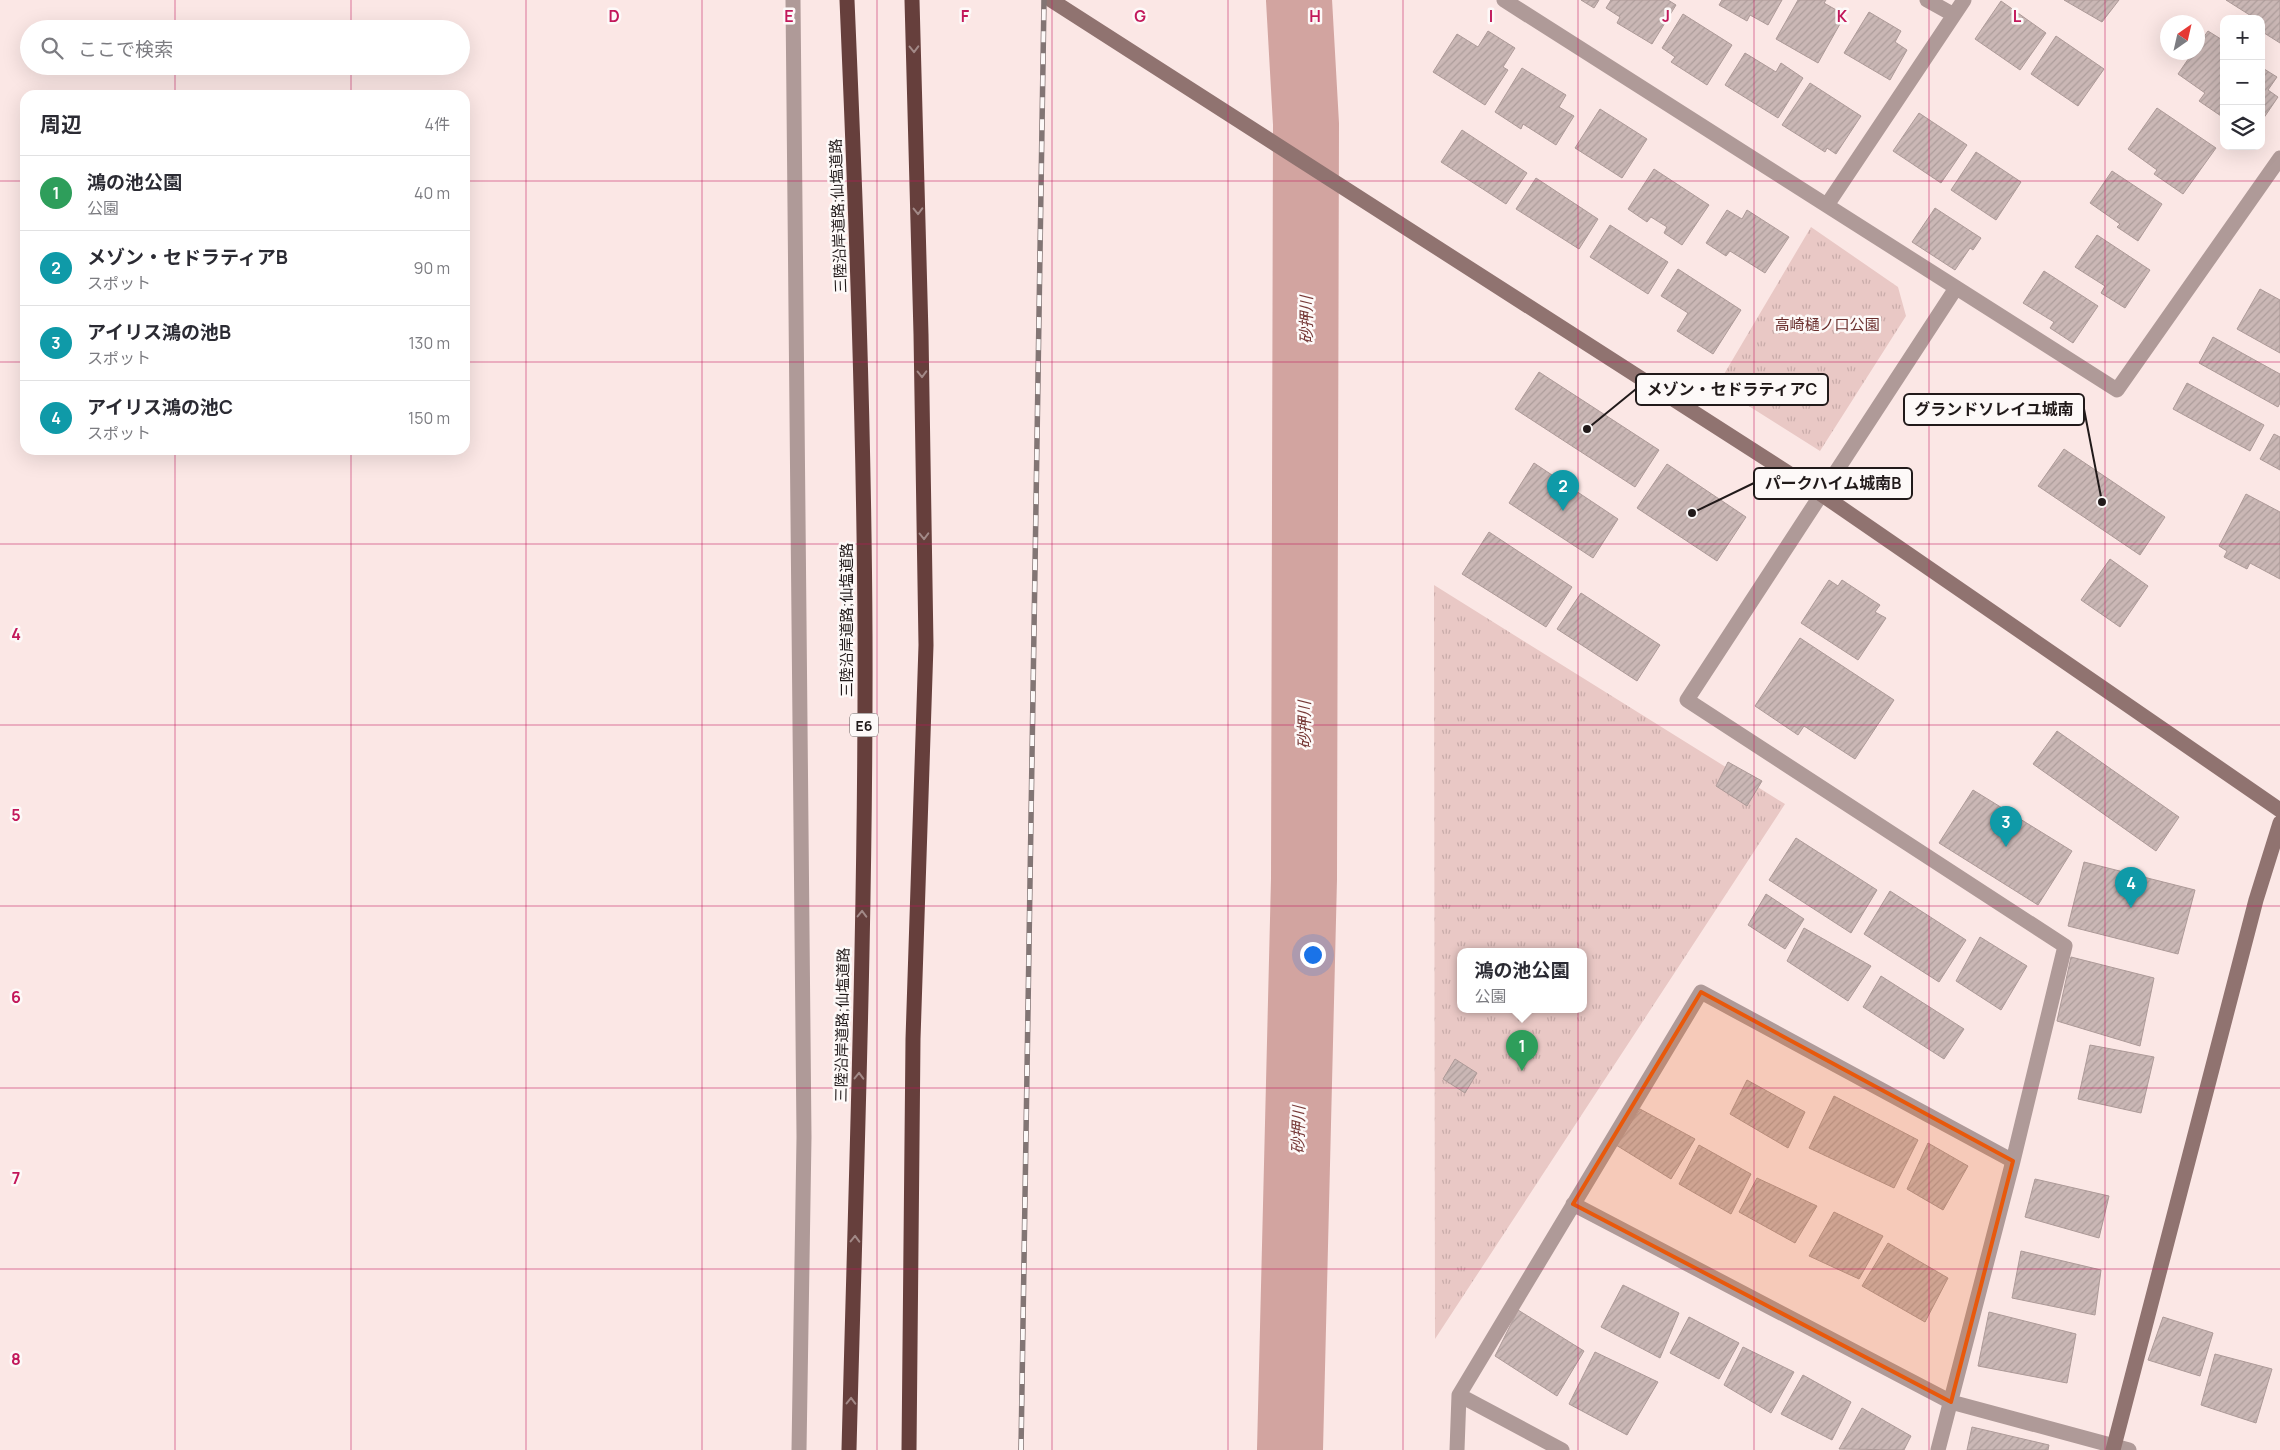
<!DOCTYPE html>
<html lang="ja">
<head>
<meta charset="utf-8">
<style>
  body { margin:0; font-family:Manrope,"Noto Sans JP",sans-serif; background:#f2f2f3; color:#2b2b33 }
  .controls { position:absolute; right:15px; top:15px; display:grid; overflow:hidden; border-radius:10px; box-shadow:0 5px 20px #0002 }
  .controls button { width:45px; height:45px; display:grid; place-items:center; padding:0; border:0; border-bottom:1px solid #e1e1e2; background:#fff; color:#2b2b33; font:25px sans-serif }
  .compass { position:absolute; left:2160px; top:15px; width:45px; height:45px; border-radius:50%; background:#fff; box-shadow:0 5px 20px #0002; rotate:34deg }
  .you { position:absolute; left:1312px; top:954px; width:18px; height:18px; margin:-12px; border:4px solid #fff; border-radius:50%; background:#1a73e8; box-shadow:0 0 0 8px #1a73e833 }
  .badge { display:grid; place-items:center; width:32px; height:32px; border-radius:50%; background:#0b8043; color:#fff; font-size:16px; font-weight:700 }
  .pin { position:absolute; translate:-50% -41px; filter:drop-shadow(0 1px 2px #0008) }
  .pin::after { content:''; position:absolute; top:26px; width:18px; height:15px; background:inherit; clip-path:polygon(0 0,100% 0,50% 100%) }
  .popup { position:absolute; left:1457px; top:948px; width:130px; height:65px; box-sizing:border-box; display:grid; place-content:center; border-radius:10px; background:#fff; filter:drop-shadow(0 1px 4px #0005); font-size:16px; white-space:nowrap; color:#7c7c81 }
  .popup b { font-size:19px; color:#2b2b33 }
  .popup::after { content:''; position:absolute; left:50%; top:100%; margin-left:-10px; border:10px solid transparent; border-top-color:#fff }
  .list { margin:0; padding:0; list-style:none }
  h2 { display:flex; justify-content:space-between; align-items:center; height:65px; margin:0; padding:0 20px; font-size:21px }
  h2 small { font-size:16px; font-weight:400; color:#7c7c81 }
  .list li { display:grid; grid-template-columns:32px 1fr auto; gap:15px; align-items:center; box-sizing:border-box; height:75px; padding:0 20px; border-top:1px solid #e1e1e2 }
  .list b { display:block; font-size:19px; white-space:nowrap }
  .list p { margin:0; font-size:16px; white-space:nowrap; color:#7c7c81 }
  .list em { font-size:16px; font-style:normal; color:#7c7c81 }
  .icon { flex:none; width:28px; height:28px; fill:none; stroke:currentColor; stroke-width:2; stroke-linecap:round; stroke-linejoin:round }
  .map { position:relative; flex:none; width:2280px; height:1450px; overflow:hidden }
  .search { position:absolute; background:#fff; box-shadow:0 5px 20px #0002; left:20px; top:20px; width:450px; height:55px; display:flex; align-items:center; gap:12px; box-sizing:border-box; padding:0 18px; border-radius:28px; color:#7c7c81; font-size:19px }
  .panel { position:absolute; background:#fff; box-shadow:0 5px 20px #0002; left:20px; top:90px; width:450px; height:365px; border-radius:15px }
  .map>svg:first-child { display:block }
  .park { fill:url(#park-tufts); fill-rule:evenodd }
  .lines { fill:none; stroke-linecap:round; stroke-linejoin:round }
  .river { stroke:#d2a4a0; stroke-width:66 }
  .building { fill:url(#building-hatch); stroke:#ad9a98 }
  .street { stroke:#af9a98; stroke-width:15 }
  .secondary { stroke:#907370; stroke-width:15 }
  .highway { stroke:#663f3c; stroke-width:15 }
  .rail-casing { stroke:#827574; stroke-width:5.5 }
  .rail { stroke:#fdf9f8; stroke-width:4; stroke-dasharray:11; stroke-linecap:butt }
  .oneway { stroke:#a28987 }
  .marked { fill:#e8590c; fill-opacity:0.2; stroke:#e8590c; stroke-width:4; stroke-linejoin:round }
  .grid { fill:none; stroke:#c2185b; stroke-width:1; stroke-opacity:0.55 }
  .labels { text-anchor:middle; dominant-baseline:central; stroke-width:5; stroke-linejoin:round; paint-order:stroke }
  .shield { fill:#fdf9f8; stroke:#635d5d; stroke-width:1 }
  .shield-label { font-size:14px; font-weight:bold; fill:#211a1a }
  .street-label { font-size:15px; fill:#211a1a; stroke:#fdf9f8 }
  .park-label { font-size:15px; fill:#692e2c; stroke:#fdf9f8 }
  .water-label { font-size:16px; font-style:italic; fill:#773a38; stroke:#fdf9f8 }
  .grid-label { font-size:16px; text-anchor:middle; font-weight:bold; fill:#c2185b; stroke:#fdf9f8; stroke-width:5; stroke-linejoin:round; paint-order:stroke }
  .leader { fill:none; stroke:#211a1a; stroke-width:2 }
  .callout-dot { fill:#211a1a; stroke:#fdf9f8; stroke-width:2 }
  .callout { fill:#fdf9f8; stroke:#211a1a; stroke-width:2 }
  .callout-label { font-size:16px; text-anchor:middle; font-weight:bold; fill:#211a1a }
</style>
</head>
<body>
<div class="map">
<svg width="2280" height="1450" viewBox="0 0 2280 1450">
  <defs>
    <pattern id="park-tufts" width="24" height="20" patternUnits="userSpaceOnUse" patternTransform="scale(1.25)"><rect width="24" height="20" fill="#e9c8c5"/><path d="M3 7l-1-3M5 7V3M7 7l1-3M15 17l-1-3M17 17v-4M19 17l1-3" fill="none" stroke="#c8aba9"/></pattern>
    <pattern id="building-hatch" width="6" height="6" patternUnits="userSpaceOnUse" patternTransform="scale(1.25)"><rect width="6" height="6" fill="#cab7b5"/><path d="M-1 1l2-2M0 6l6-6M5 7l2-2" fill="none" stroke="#ad9d9b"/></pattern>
  </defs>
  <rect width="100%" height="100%" fill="#fbe7e5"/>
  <path class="park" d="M1811,227L1898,287L1906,316L1820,451L1717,386Z
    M1434,585L1785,804L1435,1339ZM1461,952H1583V1010H1461Z"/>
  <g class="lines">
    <path class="river" d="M1290,1450L1304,879L1306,124L1299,0"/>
  </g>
  <path class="building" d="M1581,0H1599L1594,8Z
    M1611,0H1668L1676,5L1652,44L1617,23L1620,17L1606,8Z
    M1722,0H1782L1768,25L1750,15L1747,21L1719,5Z
    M1798,0H1826L1824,3L1845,15L1818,63L1776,39Z
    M2064,0H2119L2102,22Z
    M2226,0H2280V43L2261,31V19H2256Z
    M2001,1L2046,33L2020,70L1975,39Z
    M1869,12L1901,31L1895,42L1907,50L1890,80L1844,53Z
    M1683,14L1732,45L1707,85L1671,62L1675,57L1662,48Z
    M1488,31L1515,48L1503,67L1508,70L1485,105L1433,72L1457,34L1478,47Z
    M2208,31L2224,41V118L2199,101L2205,93L2178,74L2193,52H2198V45Z
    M2056,36L2104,69L2078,106L2031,74Z
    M1745,53L1776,72L1781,63L1803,78L1778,118L1725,85Z
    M2261,67L2277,77L2268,90L2278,97L2261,122Z
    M1522,68L1566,95L1559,107L1574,116L1556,145L1523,124L1521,129L1495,112Z
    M1810,83L1861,116L1836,154L1827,148L1825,152L1782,125Z
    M2157,108L2216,148L2183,194L2154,174L2157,170L2128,149Z
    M1600,109L1647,139L1622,178L1575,148Z
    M1919,113L1967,145L1941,183L1893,151Z
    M1462,130L1527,173L1506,204L1441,162Z
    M1976,152L2021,182L1996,220L1951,190Z
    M1654,169L1709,205L1682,245L1664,233L1667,227L1651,217L1647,222L1628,209Z
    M2112,171L2162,204L2138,241L2117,227L2120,224L2090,203Z
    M1536,178L1598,219L1579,249L1516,209Z
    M1935,208L1981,238L1973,250L1970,248L1955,270L1912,242Z
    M1727,210L1742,219L1747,210L1789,237L1765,273L1730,251L1726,256L1706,243Z
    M1610,225L1668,262L1648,294L1590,257Z
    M2097,235L2150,270L2125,308L2101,293L2105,286L2075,267Z
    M1678,269L1741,310L1713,354L1677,331L1688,313L1661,296Z
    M2044,271L2098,306L2073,343L2050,328L2054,322L2023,303Z
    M2260,289L2280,300V353L2237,329Z
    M2213,337L2280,374V403L2278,407L2199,363Z
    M1539,372L1659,450L1635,487L1515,409Z
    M2187,383L2264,425L2250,451L2173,409Z
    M2274,434L2280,437V470L2260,459Z
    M2064,449L2165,517L2140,555L2038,486Z
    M1534,463L1618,519L1593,558L1509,503Z
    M1667,464L1746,517L1717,561L1637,508Z
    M2246,494L2280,512V579L2250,563L2247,569L2224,557L2227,551L2219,546Z
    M1489,532L1572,587L1546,627L1462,574Z
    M2110,559L2148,586L2120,627L2081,600Z
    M1829,580L1838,586L1842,580L1880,605L1875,612L1886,618L1858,660L1801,623Z
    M1581,593L1660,645L1637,681L1557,629Z
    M1800,638L1894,700L1855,759L1804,726L1798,735L1755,706Z
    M2057,731L2179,817L2156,851L2033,764Z
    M1728,762L1762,781L1747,806L1716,786Z
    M1973,790L2072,851L2038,905L1939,843Z
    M1796,838L1877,890L1851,933L1769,880Z
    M2084,862L2195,890L2178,954L2068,926Z
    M1890,891L1966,940L1939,982L1864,934Z
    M1766,894L1804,919L1785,949L1748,925Z
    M1804,928L1871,966L1848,1001L1787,961Z
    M1980,937L2027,966L2001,1010L1956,981Z
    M2071,957L2154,978L2140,1046L2057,1021Z
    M1881,976L1964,1029L1944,1059L1863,1007Z
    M2090,1045L2154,1057L2141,1113L2078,1099Z
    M1455,1059L1477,1073L1465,1093L1443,1079Z
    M1747,1080L1805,1112L1788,1148L1730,1114Z
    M1834,1096L1918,1140L1894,1188L1809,1148Z
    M1640,1109L1695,1139L1671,1179L1616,1145Z
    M1928,1143L1968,1166L1943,1210L1907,1189Z
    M1699,1145L1751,1174L1731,1214L1679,1184Z
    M1757,1178L1817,1206L1795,1243L1739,1212Z
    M2035,1179L2109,1196L2099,1238L2025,1217Z
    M1834,1212L1883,1236L1859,1279L1809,1256Z
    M1888,1243L1948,1278L1925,1322L1862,1286Z
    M2021,1251L2101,1270L2095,1315L2012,1298Z
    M1623,1285L1679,1313L1660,1358L1601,1327Z
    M1518,1310L1584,1351L1557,1396L1495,1356Z
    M1989,1312L2076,1334L2067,1383L1978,1366Z
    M1689,1317L1739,1343L1719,1379L1670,1353Z
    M2163,1317L2213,1333L2200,1376L2148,1360Z
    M1743,1347L1794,1372L1771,1413L1724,1385Z
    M1595,1352L1658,1382L1627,1435L1569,1404Z
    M2215,1354L2272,1369L2256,1423L2201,1405Z
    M1803,1375L1851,1402L1832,1440L1781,1414Z
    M1862,1408L1911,1436L1904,1450L1839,1449Z
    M1972,1427L2049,1445L2048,1450H1967Z"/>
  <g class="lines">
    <path class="street" d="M793,0L804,1137L799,1450
      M1504,0L2117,390L2280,158
      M1927,0L1954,15
      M1827,205L1964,0
      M1573,1204L1951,1402L2129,1450
      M1459,1395L1562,1450
      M1457,1450L1459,1395L1701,992L2013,1161
      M1938,1450L2013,1161L2065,946L1687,700L1956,288"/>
    <path class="secondary" d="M1051,0L1821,494L2280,810
      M2113,1450L2256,900L2280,823"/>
    <path class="highway" d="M847,0C856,211 864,423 865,634C866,906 856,1178 849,1450
      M909,1450L913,1039L926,645L921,334L912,0"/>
    <g class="rail-casing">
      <path id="rail" d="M1021,1450L1044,0"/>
    </g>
    <use href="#rail" class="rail"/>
  </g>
  <defs><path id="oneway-chevron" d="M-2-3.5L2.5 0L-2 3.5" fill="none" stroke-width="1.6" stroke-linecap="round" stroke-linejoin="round" transform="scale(1.25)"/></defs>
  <g class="oneway">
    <use href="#oneway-chevron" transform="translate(914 49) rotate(89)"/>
    <use href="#oneway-chevron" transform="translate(918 211) rotate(89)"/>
    <use href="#oneway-chevron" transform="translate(922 374) rotate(89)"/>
    <use href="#oneway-chevron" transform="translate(924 536) rotate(89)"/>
    <use href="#oneway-chevron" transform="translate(862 914) rotate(-89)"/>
    <use href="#oneway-chevron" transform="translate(859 1076) rotate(-89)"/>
    <use href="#oneway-chevron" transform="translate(855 1239) rotate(-89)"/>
    <use href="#oneway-chevron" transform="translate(851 1401) rotate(-89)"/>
  </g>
  <path class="marked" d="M1701,992L2013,1161L1951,1402L1573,1204Z"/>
  <path class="grid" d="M175,0V29M351,0V29M526,0V1450M702,0V1450M877,0V1450M1052,0V1450M1228,0V1450M1403,0V1450M1578,0V1450M1754,0V1450M1929,0V1450M2105,0V1450M175,66V95M351,66V95M0,181H25M465,181H2280M0,362H25M465,362H2280M175,450V1450M351,450V1450M0,544H2280M0,725H2280M0,906H2280M0,1088H2280M0,1269H2280"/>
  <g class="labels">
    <rect class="shield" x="850" y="713.5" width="28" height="23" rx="4"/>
    <g class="shield-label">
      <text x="864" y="725">E6</text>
    </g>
    <g class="street-label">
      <text transform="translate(838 216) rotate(-92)">三陸沿岸道路;仙塩道路</text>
      <text transform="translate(846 620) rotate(-90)">三陸沿岸道路;仙塩道路</text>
      <text transform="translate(842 1025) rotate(-89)">三陸沿岸道路;仙塩道路</text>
    </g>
    <g class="park-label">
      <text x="1827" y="324">高崎樋ノ口公園</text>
    </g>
    <g class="water-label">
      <text transform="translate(1306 320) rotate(-90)">砂押川</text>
      <text transform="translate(1304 725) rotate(-90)">砂押川</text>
      <text transform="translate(1298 1130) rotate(-89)">砂押川</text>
    </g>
  </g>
  <g class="grid-label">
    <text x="614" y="22">D</text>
    <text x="789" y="22">E</text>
    <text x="965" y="22">F</text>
    <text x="1140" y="22">G</text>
    <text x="1315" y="22">H</text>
    <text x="1491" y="22">I</text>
    <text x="1666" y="22">J</text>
    <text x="1842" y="22">K</text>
    <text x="2017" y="22">L</text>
    <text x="16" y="640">4</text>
    <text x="16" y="821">5</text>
    <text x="16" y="1003">6</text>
    <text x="16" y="1184">7</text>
    <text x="16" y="1365">8</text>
  </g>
  <path class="leader" d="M1587 429L1636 389M2102 502L2084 409M1692 513L1754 483"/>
  <g class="callout-dot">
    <circle cx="1587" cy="429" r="5"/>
    <circle cx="2102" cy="502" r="5"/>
    <circle cx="1692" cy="513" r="5"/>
  </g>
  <g class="callout">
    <rect x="1636" y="374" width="192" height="31" rx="5"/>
    <rect x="1904" y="394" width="180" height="31" rx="5"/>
    <rect x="1754" y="468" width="158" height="31" rx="5"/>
  </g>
  <g class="callout-label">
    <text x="1732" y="395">メゾン・セドラティアC</text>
    <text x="1994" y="415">グランドソレイユ城南</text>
    <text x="1833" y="489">パークハイム城南B</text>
  </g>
</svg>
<div class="controls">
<button>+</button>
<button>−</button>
<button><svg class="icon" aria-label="layers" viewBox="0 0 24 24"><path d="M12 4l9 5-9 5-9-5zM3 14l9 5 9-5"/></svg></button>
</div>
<svg class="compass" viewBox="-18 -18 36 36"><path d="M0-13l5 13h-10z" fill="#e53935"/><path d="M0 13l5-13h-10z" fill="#7c7c81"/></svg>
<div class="you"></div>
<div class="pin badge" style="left:1522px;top:1071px;background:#2e9e5b">1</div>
<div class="popup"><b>鴻の池公園</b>公園</div>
<div class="pin badge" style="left:1563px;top:511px;background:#0f9aa8">2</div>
<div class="pin badge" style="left:2006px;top:847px;background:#0f9aa8">3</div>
<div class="pin badge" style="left:2131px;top:908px;background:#0f9aa8">4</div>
<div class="search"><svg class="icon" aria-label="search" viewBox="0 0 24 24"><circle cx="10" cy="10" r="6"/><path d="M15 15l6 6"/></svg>ここで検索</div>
<section class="panel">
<h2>周辺<small>4件</small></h2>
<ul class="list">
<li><span class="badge" style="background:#2e9e5b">1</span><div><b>鴻の池公園</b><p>公園</p></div><em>40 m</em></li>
<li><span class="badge" style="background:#0f9aa8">2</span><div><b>メゾン・セドラティアB</b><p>スポット</p></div><em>90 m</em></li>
<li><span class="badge" style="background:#0f9aa8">3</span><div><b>アイリス鴻の池B</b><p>スポット</p></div><em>130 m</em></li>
<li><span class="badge" style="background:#0f9aa8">4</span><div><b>アイリス鴻の池C</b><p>スポット</p></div><em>150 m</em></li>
</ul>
</section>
</div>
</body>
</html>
